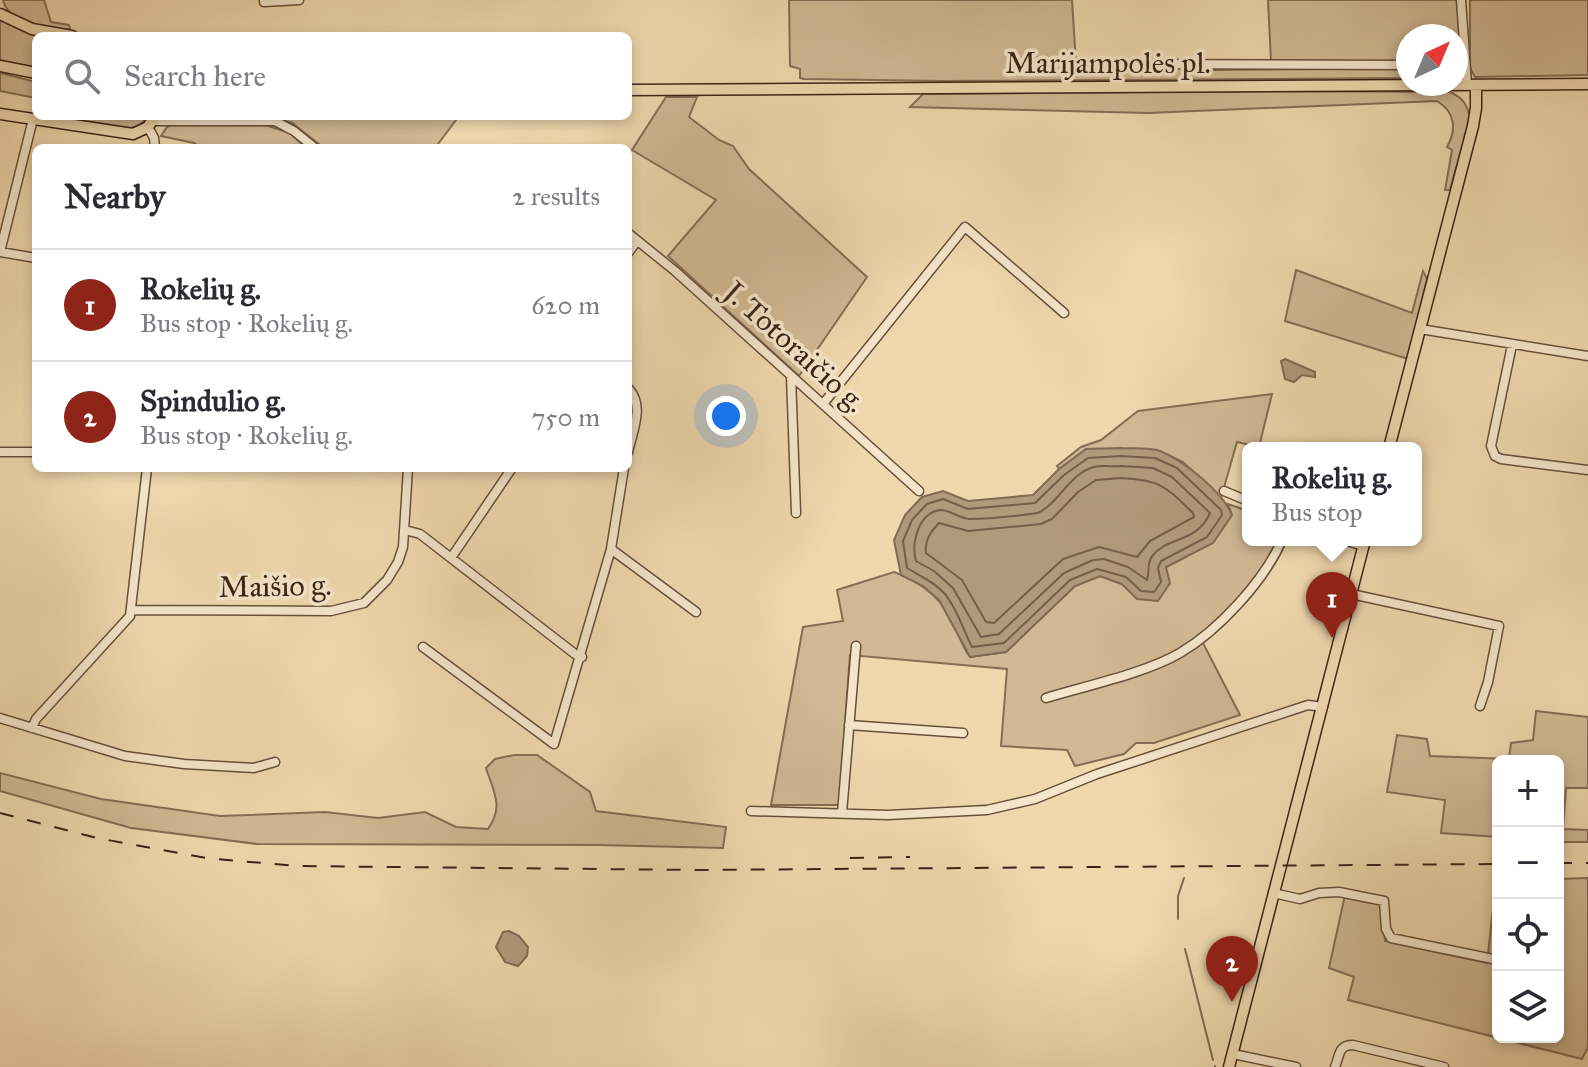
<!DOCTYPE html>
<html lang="en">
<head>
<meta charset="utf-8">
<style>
  body { margin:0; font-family:"IM FELL Great Primer",serif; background:#f2f2f3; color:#2b2b33 }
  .controls { position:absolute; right:24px; bottom:24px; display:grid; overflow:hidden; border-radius:12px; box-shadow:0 4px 12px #0003 }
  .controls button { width:72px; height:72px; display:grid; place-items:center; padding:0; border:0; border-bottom:2px solid #e1e1e2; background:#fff; color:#2b2b33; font:40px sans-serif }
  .compass { position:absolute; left:1396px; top:24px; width:72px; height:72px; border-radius:50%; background:#fff; box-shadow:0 4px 12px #0003; rotate:44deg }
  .you { position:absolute; left:726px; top:416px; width:28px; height:28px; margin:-20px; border:6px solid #fff; border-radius:50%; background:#1a73e8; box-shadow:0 0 0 12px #1a73e833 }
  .badge { display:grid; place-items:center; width:52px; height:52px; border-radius:50%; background:#8f2418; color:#fff; font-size:26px; font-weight:700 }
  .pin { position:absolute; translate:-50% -66px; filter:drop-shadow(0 2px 4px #0008) }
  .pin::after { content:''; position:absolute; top:42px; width:28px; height:24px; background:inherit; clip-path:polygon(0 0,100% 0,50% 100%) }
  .popup { position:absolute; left:1242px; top:442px; width:180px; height:104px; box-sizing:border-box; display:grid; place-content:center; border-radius:12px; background:#fff; filter:drop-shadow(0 2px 6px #0005); font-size:26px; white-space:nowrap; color:#7c7c81 }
  .popup b { font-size:30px; color:#2b2b33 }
  .popup::after { content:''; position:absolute; left:50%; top:100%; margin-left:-16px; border:16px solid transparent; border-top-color:#fff }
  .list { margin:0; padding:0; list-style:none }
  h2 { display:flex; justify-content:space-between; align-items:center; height:104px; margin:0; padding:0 32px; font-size:34px }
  h2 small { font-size:26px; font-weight:400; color:#7c7c81 }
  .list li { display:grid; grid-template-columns:52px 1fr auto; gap:24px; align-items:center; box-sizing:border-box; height:112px; padding:0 32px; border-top:2px solid #e1e1e2 }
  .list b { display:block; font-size:30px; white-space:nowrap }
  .list p { margin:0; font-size:26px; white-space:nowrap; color:#7c7c81 }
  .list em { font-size:26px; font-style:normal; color:#7c7c81 }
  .icon { flex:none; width:44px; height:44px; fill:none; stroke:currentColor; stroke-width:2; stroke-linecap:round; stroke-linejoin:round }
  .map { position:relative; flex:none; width:1588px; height:1067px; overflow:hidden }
  .search { position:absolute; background:#fff; box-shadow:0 4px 12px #0003; left:32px; top:32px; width:600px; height:88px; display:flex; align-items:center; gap:20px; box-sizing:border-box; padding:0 28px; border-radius:12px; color:#7c7c81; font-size:30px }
  .panel { position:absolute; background:#fff; box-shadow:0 4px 12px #0003; left:32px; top:144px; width:600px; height:328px; border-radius:12px }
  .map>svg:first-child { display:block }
  .green { fill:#d0b994; stroke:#856e54; stroke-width:2 }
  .water { fill:#b19a7a; stroke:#816a52; stroke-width:2 }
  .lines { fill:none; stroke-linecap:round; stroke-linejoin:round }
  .shore { stroke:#765e48; stroke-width:2 }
  .stream { stroke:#816a52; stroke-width:2 }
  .minor-casing { stroke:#67503b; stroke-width:11 }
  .major-casing { stroke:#3a2315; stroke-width:13 }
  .minor { stroke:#f5e6ca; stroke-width:8 }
  .major { stroke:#efd8ae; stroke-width:10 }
  .rail { stroke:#3a2315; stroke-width:2; stroke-dasharray:14 14; stroke-linecap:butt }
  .labels { text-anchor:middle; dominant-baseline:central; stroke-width:7; stroke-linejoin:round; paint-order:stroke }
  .street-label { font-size:30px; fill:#3a2315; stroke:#f5e6ca }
</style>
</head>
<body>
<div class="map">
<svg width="1588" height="1067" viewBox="0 0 1588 1067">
  <rect width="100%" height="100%" fill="#efd8ae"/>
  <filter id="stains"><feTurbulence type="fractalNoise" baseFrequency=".0025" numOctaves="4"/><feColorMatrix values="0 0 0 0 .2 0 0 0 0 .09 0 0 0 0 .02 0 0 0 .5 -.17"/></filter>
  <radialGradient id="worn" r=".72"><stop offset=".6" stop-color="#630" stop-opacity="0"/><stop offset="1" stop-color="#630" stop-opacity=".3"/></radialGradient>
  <path class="green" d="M3,0H44L51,22L69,25L70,28L67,30C46,27 9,25 3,0Z
    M789,0H1072L1076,63L1210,62L1212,70L1408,68V78L944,81L804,79L800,78V69L790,66Z
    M1268,0H1458L1463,59L1456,62V36H1408V61H1271Z
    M1470,0H1588V75L1475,77L1470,68Z
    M0,20L40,36H36V68L0,60Z
    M0,73L36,82V98L0,91Z
    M1270,91L1450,92C1463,98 1467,104 1470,118L1450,190H1445L1452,150L1447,147C1457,129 1455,112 1437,101L1148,113L910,107L923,94Z
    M666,97H697L689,117L719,140L733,146L749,169L867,277L799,376L668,256L716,200L632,150Z
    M53,116H149L139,126L126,129Z
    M268,116H459L435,148H324L292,123Z
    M262,124L290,133L306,148H201L194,143L161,136L167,127L171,125Z
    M1296,270L1412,313L1423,271L1427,279L1408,359L1285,321Z
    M1272,394L1259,447L1237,442L1221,498L1183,462L1157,450L1087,449L1059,469L1057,466L1081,447L1101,440L1138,411Z
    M1228,504L1248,511V540H1287C1269,581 1238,614 1203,643L1240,715L1154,743H1136L1124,754L1075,766L1067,750L1001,746L1007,669L850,655L839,805H771L803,627L843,621L837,590L894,572C922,582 944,600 956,628C960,639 963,648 970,657L1006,652L1075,586L1100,576L1122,584L1137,598L1166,567L1186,557L1232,515Z
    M1536,711L1588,717V788H1566L1563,829L1588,830V842H1558V761H1498V837L1441,833L1445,800L1387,792L1397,735L1427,739L1430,756L1509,759L1511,743L1533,740Z
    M514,755H537L590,792L596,811L726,827L723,848L598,845L257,844L131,828L0,791V773L101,799L220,816L325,812L378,818L425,812L456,827L488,829C504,806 494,793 486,768L495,759Z
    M1588,878V1047L1582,1059L1348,1000L1354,977L1329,968L1345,895L1382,903L1385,941L1487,963L1496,881H1498V1037H1558V879Z"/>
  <path class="water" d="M1285,359L1315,372V377L1302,375L1294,382L1285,379L1281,361Z
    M1121,448C1133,449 1149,447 1160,451C1183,460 1223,492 1232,515L1213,543L1166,567L1170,583L1158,601L1137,599L1122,584L1100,576L1075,586L1006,652L970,657L939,600L923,586L901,575L894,540L905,515L922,497L943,491L968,501L1033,495L1059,469L1086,449Z
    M509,931L519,936L528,947L527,956L518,966L505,962L496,947L503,932Z"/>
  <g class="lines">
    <path class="shore" d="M1121,456L1155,458L1177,468L1221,510L1222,515L1207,537L1161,561L1158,568L1161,582L1154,592L1141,591L1126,577L1097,569L1070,580L1004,643L972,647C963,630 958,610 945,594C935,582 920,576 907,568L903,541L912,520L927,504L943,499L968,509L1035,503L1064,475L1088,458Z
      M1121,466L1153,468L1172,477L1210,513C1197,543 1169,536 1153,555C1146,563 1150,572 1147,580L1128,567L1104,559L1093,560L1064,573L999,634L981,637L953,588L934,571L916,561C911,544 918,513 940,510C950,510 959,518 969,519C992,519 1015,516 1038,513C1059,503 1070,473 1094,467C1102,465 1113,467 1121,466Z
      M1121,478C1161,480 1165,486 1193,513L1194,517L1150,541L1137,557L1099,547L1063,559L994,623L986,622L962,580L926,553C924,541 931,531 939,523L968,531L1041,524L1052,519L1078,492L1096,480Z"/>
    <path class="stream" d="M1178,919V896L1184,878
      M1185,949L1213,1060
      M1215,1066V1067"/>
    <g class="minor-casing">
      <path id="minor" d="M264,0V2L299,0
        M1461,0L1467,84
        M1130,64L1408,65
        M152,121H275L294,131L315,148
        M148,127L154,138L155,148
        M628,233L675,271L919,491
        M0,252L33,119
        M0,252L36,258
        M628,253L637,241
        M1420,329L1588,356
        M1512,345L1491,446L1495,456L1501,459L1588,470
        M791,376L796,513
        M628,388C645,405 633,430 628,452
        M823,404L965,227L1064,313
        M0,452H36
        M1224,491L1248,501
        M405,530L420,534L575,654L582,657
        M1344,540L1363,546
        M611,549L696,612
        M451,558L512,468
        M1351,594L1499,626L1488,682L1480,706
        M132,610L331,611L364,603L387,580L398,562L403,547L408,468
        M423,647L554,744L611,549L624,468
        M1046,698C1085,686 1146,673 1180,653C1219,630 1264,581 1282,540
        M0,718L125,756L184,764L254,768L275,762
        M849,725L963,733
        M32,728L36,719L130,616L147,468
        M751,811L888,815L987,810L1035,799L1097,774L1308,705L1323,707
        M842,813L856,646
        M1273,893L1300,899L1319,893L1339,892L1384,901L1386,929L1391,938L1498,960
        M1233,1054L1296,1067
        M1335,1067C1340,1055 1338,1045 1353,1045L1444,1067"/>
    </g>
    <g class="major-casing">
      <path id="major" d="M0,14L32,29L72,36
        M0,66L36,73
        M628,90L1588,84
        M0,114L133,134L148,127L155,116
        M1389,448L1473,126L1476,108V85
        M1229,1067L1365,540"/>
    </g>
    <use href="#minor" class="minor"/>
    <use href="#major" class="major"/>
    <path class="rail" d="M0,813L97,838L206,858L296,866L696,870L1498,864
      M850,858L910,857
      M1558,863H1588"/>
  </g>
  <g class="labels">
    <g class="street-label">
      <text x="1108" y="63">Marijampolės pl.</text>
      <text transform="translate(795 347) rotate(42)">J. Totoraičio g.</text>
      <text transform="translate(275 586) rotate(-1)">Maišio g.</text>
    </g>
  </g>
  <rect width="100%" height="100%" filter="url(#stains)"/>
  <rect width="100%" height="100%" fill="url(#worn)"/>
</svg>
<div class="controls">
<button>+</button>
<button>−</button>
<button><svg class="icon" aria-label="locate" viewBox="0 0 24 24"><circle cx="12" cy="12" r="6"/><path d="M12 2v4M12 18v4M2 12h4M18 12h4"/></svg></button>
<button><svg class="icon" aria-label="layers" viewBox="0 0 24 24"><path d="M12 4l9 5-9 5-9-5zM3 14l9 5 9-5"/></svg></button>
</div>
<svg class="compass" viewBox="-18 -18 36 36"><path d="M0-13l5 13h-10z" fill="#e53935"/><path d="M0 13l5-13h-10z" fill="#7c7c81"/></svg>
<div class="you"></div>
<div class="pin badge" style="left:1332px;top:638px">1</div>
<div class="popup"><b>Rokelių g.</b>Bus stop</div>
<div class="pin badge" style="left:1232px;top:1002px">2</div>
<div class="search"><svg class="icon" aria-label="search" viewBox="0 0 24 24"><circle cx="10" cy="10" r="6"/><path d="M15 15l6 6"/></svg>Search here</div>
<section class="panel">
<h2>Nearby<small>2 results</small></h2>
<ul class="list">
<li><span class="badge">1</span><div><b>Rokelių g.</b><p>Bus stop · Rokelių g.</p></div><em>620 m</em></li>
<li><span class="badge">2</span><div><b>Spindulio g.</b><p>Bus stop · Rokelių g.</p></div><em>750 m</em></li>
</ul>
</section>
</div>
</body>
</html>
